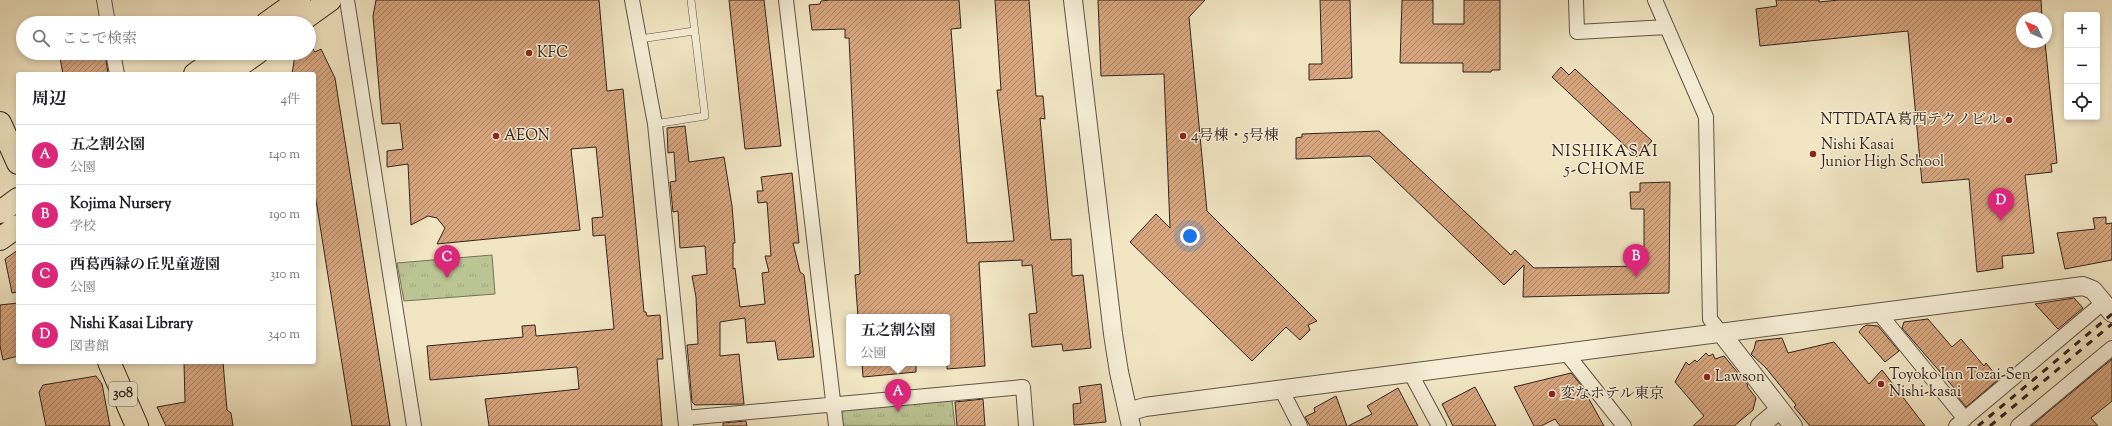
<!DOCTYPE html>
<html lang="ja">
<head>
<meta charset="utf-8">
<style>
  body { margin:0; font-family:"Sorts Mill Goudy","Noto Serif JP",serif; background:#f2f2f2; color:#202124 }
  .controls { position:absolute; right:12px; top:12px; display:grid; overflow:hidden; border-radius:4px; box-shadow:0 2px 6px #0003 }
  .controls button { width:36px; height:36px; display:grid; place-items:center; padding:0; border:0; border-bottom:1px solid #e0e0e0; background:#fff; color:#202124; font:20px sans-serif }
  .compass { position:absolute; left:2016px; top:12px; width:36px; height:36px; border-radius:50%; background:#fff; box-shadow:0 2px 6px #0003; rotate:314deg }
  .you { position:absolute; left:1190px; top:236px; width:14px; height:14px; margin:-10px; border:3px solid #fff; border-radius:50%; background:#1a73e8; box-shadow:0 0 0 6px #1a73e833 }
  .badge { display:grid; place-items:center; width:26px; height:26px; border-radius:50%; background:#db2777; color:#fff; font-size:13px; font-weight:700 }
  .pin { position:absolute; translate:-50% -33px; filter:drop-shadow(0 1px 2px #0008) }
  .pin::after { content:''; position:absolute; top:21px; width:14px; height:12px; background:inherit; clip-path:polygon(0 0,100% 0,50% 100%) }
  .popup { position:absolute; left:846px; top:314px; width:104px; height:52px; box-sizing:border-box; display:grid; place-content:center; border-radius:4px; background:#fff; filter:drop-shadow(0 1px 3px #0005); font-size:13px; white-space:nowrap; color:#757577 }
  .popup b { font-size:15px; color:#202124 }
  .popup::after { content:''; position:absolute; left:50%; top:100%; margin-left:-8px; border:8px solid transparent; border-top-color:#fff }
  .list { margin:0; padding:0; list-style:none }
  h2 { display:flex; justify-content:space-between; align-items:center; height:52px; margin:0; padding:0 16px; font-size:17px }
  h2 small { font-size:13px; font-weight:400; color:#757577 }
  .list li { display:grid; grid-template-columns:26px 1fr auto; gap:12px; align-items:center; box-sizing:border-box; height:60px; padding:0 16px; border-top:1px solid #e0e0e0 }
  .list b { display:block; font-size:15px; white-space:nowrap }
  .list p { margin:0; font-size:13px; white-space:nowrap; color:#757577 }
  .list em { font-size:13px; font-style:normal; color:#757577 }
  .icon { flex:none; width:22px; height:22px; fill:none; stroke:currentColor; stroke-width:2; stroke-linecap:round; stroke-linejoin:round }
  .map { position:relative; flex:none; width:2112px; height:426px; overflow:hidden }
  .search { position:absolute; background:#fff; box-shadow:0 2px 6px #0003; left:16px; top:16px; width:300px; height:44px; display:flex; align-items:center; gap:10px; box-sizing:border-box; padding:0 14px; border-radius:22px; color:#757577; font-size:15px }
  .panel { position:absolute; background:#fff; box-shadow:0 2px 6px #0003; left:16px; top:72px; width:300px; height:292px; border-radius:4px }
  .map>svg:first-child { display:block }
  .grass { fill:url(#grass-tufts); stroke:#767458 }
  .building { fill:url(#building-hatch); stroke:#31231c }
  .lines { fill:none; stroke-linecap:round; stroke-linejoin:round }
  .service-casing { stroke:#615446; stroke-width:8 }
  .minor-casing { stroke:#615446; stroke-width:16 }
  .tertiary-casing { stroke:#615446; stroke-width:20 }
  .primary-casing { stroke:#31231c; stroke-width:24 }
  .service { stroke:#f6eed7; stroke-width:7 }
  .minor { stroke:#f6eed7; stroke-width:14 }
  .tertiary { stroke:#f6eed7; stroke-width:18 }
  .primary { stroke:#f1e5c2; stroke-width:22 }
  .rail { stroke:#31231c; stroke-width:3; stroke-dasharray:7 7; stroke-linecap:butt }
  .poi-dot { fill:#8f2418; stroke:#f6eed7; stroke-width:1.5 }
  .labels { text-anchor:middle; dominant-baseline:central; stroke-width:3; stroke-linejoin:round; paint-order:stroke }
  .shield { fill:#f6eed7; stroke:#6c6054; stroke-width:1 }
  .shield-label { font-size:14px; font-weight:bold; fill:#31231c }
  .poi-label { font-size:15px; fill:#31231c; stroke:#f6eed7; text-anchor:start }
  .neighbourhood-label { font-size:16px; letter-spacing:1px; fill:#31231c; stroke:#f6eed7 }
</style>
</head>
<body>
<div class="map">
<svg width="2112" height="426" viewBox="0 0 2112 426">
  <defs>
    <pattern id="grass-tufts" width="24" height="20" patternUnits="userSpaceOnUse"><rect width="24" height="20" fill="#bbc493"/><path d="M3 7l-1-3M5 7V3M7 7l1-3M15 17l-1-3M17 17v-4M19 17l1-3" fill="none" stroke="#a1a87e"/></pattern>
    <pattern id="building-hatch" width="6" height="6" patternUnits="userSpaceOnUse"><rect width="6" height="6" fill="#d6a57e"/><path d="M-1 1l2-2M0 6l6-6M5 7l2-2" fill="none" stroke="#ae8666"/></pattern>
  </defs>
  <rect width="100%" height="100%" fill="#f1e5c2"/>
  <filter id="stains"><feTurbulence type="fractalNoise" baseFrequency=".005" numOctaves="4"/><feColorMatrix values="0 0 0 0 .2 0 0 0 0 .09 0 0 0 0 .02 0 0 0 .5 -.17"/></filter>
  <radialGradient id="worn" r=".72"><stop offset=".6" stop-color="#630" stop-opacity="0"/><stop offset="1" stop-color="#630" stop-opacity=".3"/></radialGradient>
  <path class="grass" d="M492,255L495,294L404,301L397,263Z
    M952,400L955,426H841L840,416L846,409Z"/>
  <path class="building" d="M376,0H599L607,91L623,89L644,312H646L647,316L660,315L663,359H657L662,426H489L485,399L579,389L577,367L430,380L427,346L523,337L522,326L535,325L536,336L614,329L605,235L593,236L592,218L603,217L596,147L571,149L580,230L437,244L445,228L437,218L428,216L411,225L408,164L387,167V151L403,149L400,123L382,124L373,16Z
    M729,0H764L781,146L745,149Z
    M830,0H959L961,28L951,29L967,243L1014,241L997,90H1001L995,0H1029L1036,96H1043L1045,119L1040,118L1051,240L1071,239L1072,276L1083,275L1091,348L1063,351L1062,344L1032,347L1029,314L1037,313L1032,265L1022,266V260L979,262L985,366L947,369V317H858L855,275L860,274L849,38H845V29L812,30L809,5L820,4L821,1Z
    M1098,0H1205L1189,17L1207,211L1317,321L1308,325L1310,330L1300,340L1286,327L1252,361L1130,242L1156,214L1170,228L1164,74L1101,76Z
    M1320,0H1350L1352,78L1309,80V64H1322Z
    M1402,0H1433V24H1464V0H1500V70H1492L1491,72H1463V63H1400Z
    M1776,0H1819V2L1839,0H2041L2042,18H2022V42H2045L2057,163L2051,164L2052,172L2025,175L2034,253L2002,256L2003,268L1977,272L1969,179L1922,183L1908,31L1760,46L1756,9L1777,6Z
    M313,49L315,52L321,49L335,78L390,426H352L314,188V74H292L295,55L309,53V50Z
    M59,53H105L108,74H63Z
    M1561,67L1569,75L1575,69L1652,141L1637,157L1552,77Z
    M685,126L689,162L724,157L732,206L735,243H733V269L735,268L740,307L765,304L762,273L769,272L765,256H771L767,202L758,203L757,191H763L761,177L792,173L799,243H793L800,272L804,275L814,357L778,360L775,341L747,343L745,318L720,322V356L739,354L744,404L695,405L692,402L687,345L698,344L696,297L692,276L707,274L705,246L680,248L678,211L673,212L670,182L676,181L674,152L668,153L667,128Z
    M1379,131L1511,255L1515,250L1534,268L1644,266V209H1631L1630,192H1640V183L1670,182L1669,293L1523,297L1524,265L1504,285L1370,156L1296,159V138L1302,137V134Z
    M2106,217V224L2112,223V260L2065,269L2057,233L2095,229L2093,218Z
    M18,250V292L12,293L5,259Z
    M2074,298L2083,308L2058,329L2035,304Z
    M18,303V356L3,360L0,346V305Z
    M1928,319L1952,347L1961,339L1984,366L1986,363L1999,379L1966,407L1953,391L1955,389L1902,328L1904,322Z
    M1867,325L1878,326L1899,351L1885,362L1859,332L1863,327Z
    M1782,338L1788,353L1834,342L1869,384L1882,370L1925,426H1810L1794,407L1796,405L1766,368L1751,354L1754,349L1756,341Z
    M1706,353L1709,356L1713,354L1715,359L1724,356L1748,385L1747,386L1756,398L1753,410L1734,426H1693L1704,416L1675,382L1686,362L1689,365L1695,360L1697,362Z
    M2112,359V401L2091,418L2098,426H2031Z
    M184,362H223L227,410L231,413L233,426H166L157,407L185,402Z
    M862,363H916V372L863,377Z
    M1571,373L1581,385L1604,426H1560L1555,419L1541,426H1534L1514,387Z
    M96,376L102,384L110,426H46L39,392L43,385Z
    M1101,384L1106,422L1074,425L1073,404L1081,403L1079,387Z
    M1475,387L1496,426H1453L1442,404Z
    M1398,388L1418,426H1348L1372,414L1367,406Z
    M1336,396L1347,426H1310L1305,417L1315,412L1314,408Z
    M983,399L985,426H957L955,402Z
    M746,421L747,426H723V423Z"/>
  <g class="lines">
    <g class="service-casing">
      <path id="service" d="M640,39L694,31
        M655,124L705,116L691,0"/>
    </g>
    <g class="minor-casing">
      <path id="minor" d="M104,0L108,23
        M347,0L414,426
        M632,0L655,124L686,426
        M786,0L836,426
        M1576,0L1577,32L1667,27
        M1655,0L1706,117L1710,319L1722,334
        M113,53L117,74
        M1879,313L1965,419
        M1567,354L1624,426
        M1411,374L1439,426
        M1282,391L1300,426
        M685,418L1023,387L1026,426
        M1956,426L2104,302
        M2018,426L2112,348"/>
    </g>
    <g class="tertiary-casing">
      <path id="tertiary" d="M1073,0L1113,334L1119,372L1131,426
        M1722,334L1793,426
        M1128,412L1145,407L2083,286L2093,290L2112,313
        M1760,426L1780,409"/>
    </g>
    <g class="primary-casing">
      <path id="primary" d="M267,23L299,0
        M298,23L330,0
        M195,74L225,53
        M227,74L257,53
        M0,123L18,163
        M0,212L18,199
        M0,239L18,226
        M109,362L137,426"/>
    </g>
    <use href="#service" class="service"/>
    <use href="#minor" class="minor"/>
    <use href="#tertiary" class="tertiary"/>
    <use href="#primary" class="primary"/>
    <path class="rail" d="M1978,426L2112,314
      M1990,426L2112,324"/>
  </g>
  <g class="poi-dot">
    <circle cx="529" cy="53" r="4"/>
    <circle cx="2009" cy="120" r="4"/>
    <circle cx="496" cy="136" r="4"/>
    <circle cx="1183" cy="136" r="4"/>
    <circle cx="1813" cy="154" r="4"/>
    <circle cx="1707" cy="377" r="4"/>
    <circle cx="1881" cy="384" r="4"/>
    <circle cx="1552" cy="394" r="4"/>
  </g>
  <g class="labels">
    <rect class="shield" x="109" y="382" width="28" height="24" rx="3"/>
    <g class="shield-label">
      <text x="123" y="394">308</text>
    </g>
    <g class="poi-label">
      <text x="537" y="53">KFC</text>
      <text x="2001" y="120" text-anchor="end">NTTDATA葛西テクノビル</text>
      <text x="504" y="136">AEON</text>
      <text x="1191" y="136">4号棟・5号棟</text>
      <text x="1821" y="145">Nishi Kasai<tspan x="1821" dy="17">Junior High School</tspan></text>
      <text x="1889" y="375">Toyoko Inn Tozai-Sen<tspan x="1889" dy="17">Nishi-kasai</tspan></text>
      <text x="1715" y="377">Lawson</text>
      <text x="1560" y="394">変なホテル東京</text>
    </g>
    <g class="neighbourhood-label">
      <text x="1605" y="152">NISHIKASAI<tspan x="1605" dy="18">5-CHOME</tspan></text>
    </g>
  </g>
  <rect width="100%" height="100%" filter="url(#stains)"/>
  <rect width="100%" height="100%" fill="url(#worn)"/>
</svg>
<div class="controls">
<button>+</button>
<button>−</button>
<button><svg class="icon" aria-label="locate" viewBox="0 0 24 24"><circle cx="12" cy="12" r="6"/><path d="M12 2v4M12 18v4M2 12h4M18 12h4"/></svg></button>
</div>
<svg class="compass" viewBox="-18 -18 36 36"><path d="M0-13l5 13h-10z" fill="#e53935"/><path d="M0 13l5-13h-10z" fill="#757577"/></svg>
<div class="you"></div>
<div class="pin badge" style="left:898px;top:412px">A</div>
<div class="popup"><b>五之割公園</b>公園</div>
<div class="pin badge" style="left:1636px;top:277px">B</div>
<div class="pin badge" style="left:447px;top:278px">C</div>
<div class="pin badge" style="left:2001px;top:221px">D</div>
<div class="search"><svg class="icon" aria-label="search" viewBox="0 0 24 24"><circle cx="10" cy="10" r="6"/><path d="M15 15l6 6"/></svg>ここで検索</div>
<section class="panel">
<h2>周辺<small>4件</small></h2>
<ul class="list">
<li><span class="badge">A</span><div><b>五之割公園</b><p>公園</p></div><em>140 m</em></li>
<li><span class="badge">B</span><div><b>Kojima Nursery</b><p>学校</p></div><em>190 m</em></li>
<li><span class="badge">C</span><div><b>西葛西緑の丘児童遊園</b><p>公園</p></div><em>310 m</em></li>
<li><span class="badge">D</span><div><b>Nishi Kasai Library</b><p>図書館</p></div><em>340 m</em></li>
</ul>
</section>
</div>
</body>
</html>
